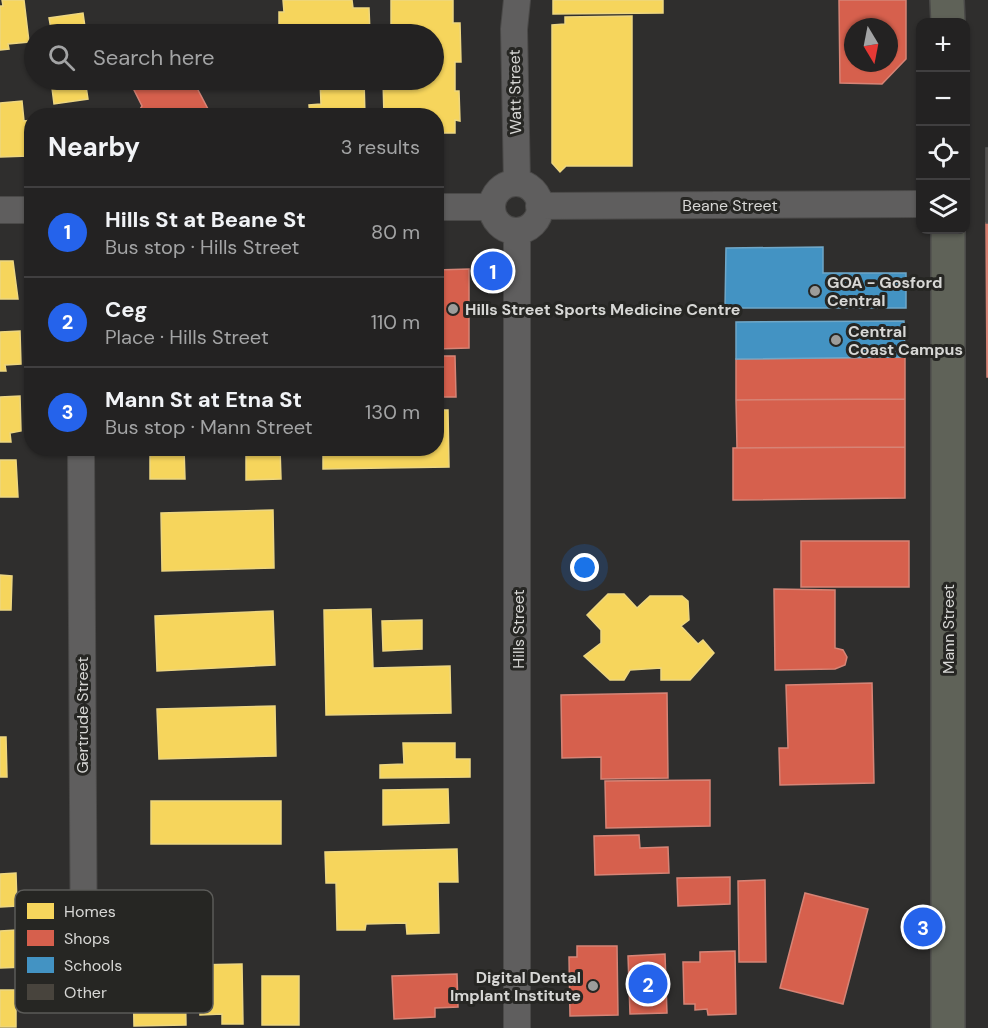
<!DOCTYPE html>
<html lang="en">
<head>
<meta charset="utf-8">
<style>
  body { margin:0; font-family:"DM Sans",sans-serif; background:#2f2f2f; color:#f1f3f6 }
  .controls { position:absolute; right:18px; top:18px; display:grid; overflow:hidden; border-radius:12px; box-shadow:0 2px 4px #0004 }
  .controls button { width:54px; height:54px; display:grid; place-items:center; padding:0; border:0; border-bottom:2px solid #403f40; background:#232222; color:#f1f3f6; font:30px sans-serif }
  .compass { position:absolute; left:844px; top:18px; width:54px; height:54px; border-radius:50%; background:#232222; box-shadow:0 2px 4px #0004; rotate:170deg }
  .you { position:absolute; left:585px; top:568px; width:21px; height:21px; margin:-15px; border:4px solid #fff; border-radius:50%; background:#1a73e8; box-shadow:0 0 0 9px #1a73e833 }
  .badge { display:grid; place-items:center; width:39px; height:39px; border-radius:50%; background:#2563eb; color:#fff; font-size:20px; font-weight:700 }
  .pin { position:absolute; translate:-50% -50%; border:3px solid #fff; box-shadow:0 2px 6px #0006 }
  .list { margin:0; padding:0; list-style:none }
  h2 { display:flex; justify-content:space-between; align-items:center; height:78px; margin:0; padding:0 24px; font-size:26px }
  h2 small { font-size:20px; font-weight:400; color:#a3a4a5 }
  .list li { display:grid; grid-template-columns:39px 1fr auto; gap:18px; align-items:center; box-sizing:border-box; height:90px; padding:0 24px; border-top:2px solid #403f40 }
  .list b { display:block; font-size:22px; white-space:nowrap }
  .list p { margin:0; font-size:20px; white-space:nowrap; color:#a3a4a5 }
  .list em { font-size:20px; font-style:normal; color:#a3a4a5 }
  .icon { flex:none; width:33px; height:33px; fill:none; stroke:currentColor; stroke-width:2; stroke-linecap:round; stroke-linejoin:round }
  .map { position:relative; flex:none; width:988px; height:1028px; overflow:hidden }
  .search { position:absolute; background:#232222; box-shadow:0 2px 4px #0004; left:24px; top:24px; width:420px; height:66px; display:flex; align-items:center; gap:15px; box-sizing:border-box; padding:0 21px; border-radius:33px; color:#a3a4a5; font-size:22px }
  .panel { position:absolute; background:#232222; box-shadow:0 2px 4px #0004; left:24px; top:108px; width:420px; height:348px; border-radius:24px }
  .map>svg:first-child { display:block }
  .homes { fill:#f6d55c; stroke:#edd680; stroke-width:1.5 }
  .shops { fill:#d6604d; stroke:#d68476; stroke-width:1.5; fill-rule:evenodd }
  .schools { fill:#4393c3; stroke:#6fa7c8; stroke-width:1.5 }
  .building { fill:#48443d; stroke:#565554; stroke-width:1.5 }
  .lines { fill:none; stroke-linecap:round; stroke-linejoin:round }
  .minor-casing { stroke:#4a4948; stroke-width:28 }
  .major-casing { stroke:#4a4948; stroke-width:36 }
  .minor { stroke:#5f5e5e; stroke-width:26 }
  .major { stroke:#5f6258; stroke-width:33 }
  .poi-dot { fill:#9c9c9a; stroke:#262623; stroke-width:2 }
  .labels { text-anchor:middle; dominant-baseline:central; stroke-width:6; stroke-linejoin:round; paint-order:stroke }
  .street-label { font-size:16px; fill:#d7d7d5; stroke:#262623 }
  .poi-label { font-size:16px; font-weight:bold; fill:#d7d7d5; stroke:#262623; text-anchor:start }
  .key { fill:#262623; stroke:#5b5b58; stroke-width:1.5 }
  .key-label { font-size:16px; fill:#d7d7d5 }
</style>
</head>
<body>
<div class="map">
<svg width="988" height="1028" viewBox="0 0 988 1028">
  <rect width="100%" height="100%" fill="#2f2e2d"/>
  <path class="homes" d="M2,0H24L29,42L8,44L9,49L0,50V6H3Z
    M283,0H352L353,8H369L370,34H338V29L279,31V12H284Z
    M391,0H453V23H460L461,62H455V91H459L460,121L455,120V133H438V141H436V116H384L383,80H434V34H391Z
    M553,0H663V13L553,14Z
    M83,13L86,34H52L49,18Z
    M632,16V166H566L560,172L552,163V25L565,24V17Z
    M51,80H85L88,99L54,104Z
    M320,80H364L365,116H310L309,105L321,104Z
    M22,101L24,121L32,120V161H30L29,156L0,157V103Z
    M0,261H13L18,299H0Z
    M20,331L21,364L5,365L6,371H0V332Z
    M20,396L21,431L10,433L11,442H0V397Z
    M436,410H448L449,467L323,469V448H436Z
    M150,448H184L185,479H150Z
    M246,448H280L281,479L246,480Z
    M0,460H16L18,497H0Z
    M273,510L274,568L162,571L161,513Z
    M0,575L12,576L11,610H0Z
    M608,594H624L637,608L650,596H682L688,601L689,620L681,626L698,644L703,640L714,653L690,680H661V668L630,670L624,680H610L584,656L601,643V630L587,615Z
    M371,609L373,668L450,666L451,713L326,715L324,610Z
    M273,611L275,665L157,671L155,616Z
    M422,620V649L383,651L382,621Z
    M275,706L276,756L159,759L157,709Z
    M0,737H6L7,777H0Z
    M403,743H455V759H470V777L380,778V765L404,764Z
    M448,789L449,823L383,825V790Z
    M151,801H281V844H151Z
    M457,849L458,882H438L439,933L407,934L406,923L366,924L365,930H337L336,883H326L325,852Z
    M16,873L17,906L0,907V874Z
    M16,930L17,949H24L25,967L0,968V931Z
    M242,964L243,1024H222V1014L200,1015L199,997H194L193,965Z
    M185,970L186,1025L134,1026L133,971Z
    M262,976H299V1025H262Z
    M0,990H16V1027H0Z"/>
  <path class="shops" d="M839,0H906V59L882,84L840,83ZM853,27H889V63H853Z
    M138,80H202L197,88L208,109L204,116H136L142,106L133,88Z
    M986,223H988V377H987Z
    M469,269V348L436,349V270Z
    M436,356H455L456,397H436Z
    M905,357V399L736,400V359Z
    M905,399V447L737,448L736,400Z
    M905,447V498L733,500V448Z
    M801,541H909V587H801Z
    M774,589L835,590V648L843,650L847,657L845,665L835,669L775,670Z
    M872,683L874,783L780,785L779,748H788L786,685Z
    M667,693L668,778L601,779V757L562,758L561,695Z
    M710,780V826L606,828L605,781Z
    M639,835L640,848L668,847L669,873L595,875L594,836Z
    M730,877V904L678,906L677,878Z
    M765,880L766,962H739L738,881Z
    M805,893L868,909L843,1004L780,988Z
    M577,946H617L618,1015L570,1016L569,957H577Z
    M735,951L736,1014L708,1015L707,1009L695,1010V1004H684L683,962H700V952Z
    M665,954L667,1013L630,1014L628,956Z
    M457,974L458,1007L435,1008V1017L394,1019L392,976Z"/>
  <path class="schools" d="M823,247V273H906V308H725L726,248Z
    M904,321L905,357L736,359V322Z"/>
  <path class="building" d="M986,148H988V223H986Z"/>
  <g class="lines">
    <g class="minor-casing">
      <path id="minor" d="M517,183L514,29L517,0
        M492 207a24 24 0 1 1 48 0a24 24 0 1 1-48 0Z
        M539,206L920,204
        M436,207H492
        M0,210H32
        M517,231V1028
        M81,448L84,982"/>
    </g>
    <g class="major-casing">
      <path id="major" d="M947,0L948,22
        M948,230V1028"/>
    </g>
    <use href="#minor" class="minor"/>
    <use href="#major" class="major"/>
  </g>
  <g class="poi-dot">
    <circle cx="815" cy="291" r="6"/>
    <circle cx="453" cy="309" r="6"/>
    <circle cx="836" cy="340" r="6"/>
    <circle cx="593" cy="986" r="6"/>
  </g>
  <g class="labels">
    <g class="street-label">
      <text transform="translate(515 92) rotate(-91)">Watt Street</text>
      <text x="730" y="205">Beane Street</text>
      <text transform="translate(518 629) rotate(-90)">Hills Street</text>
      <text transform="translate(948 629) rotate(-90)">Mann Street</text>
      <text transform="translate(82 715) rotate(-90)">Gertrude Street</text>
    </g>
    <g class="poi-label">
      <text x="827" y="282">GOA - Gosford<tspan x="827" dy="18">Central</tspan></text>
      <text x="465" y="309">Hills Street Sports Medicine Centre</text>
      <text x="848" y="331">Central<tspan x="848" dy="18">Coast Campus</tspan></text>
      <text x="581" y="977" text-anchor="end">Digital Dental<tspan x="581" dy="18">Implant Institute</tspan></text>
    </g>
  </g>
  <rect x="15" y="890" width="198" height="123" rx="9" class="key"/>
  <rect x="27" y="903" width="27" height="16" fill="#f6d55c"/>
  <rect x="27" y="930" width="27" height="16" fill="#d6604d"/>
  <rect x="27" y="957" width="27" height="16" fill="#4393c3"/>
  <rect x="27" y="984" width="27" height="16" fill="#48443d"/>
  <g class="key-label">
    <text x="64" y="917">Homes</text>
    <text x="64" y="944">Shops</text>
    <text x="64" y="971">Schools</text>
    <text x="64" y="998">Other</text>
  </g>
</svg>
<div class="controls">
<button>+</button>
<button>−</button>
<button><svg class="icon" aria-label="locate" viewBox="0 0 24 24"><circle cx="12" cy="12" r="6"/><path d="M12 2v4M12 18v4M2 12h4M18 12h4"/></svg></button>
<button><svg class="icon" aria-label="layers" viewBox="0 0 24 24"><path d="M12 4l9 5-9 5-9-5zM3 14l9 5 9-5"/></svg></button>
</div>
<svg class="compass" viewBox="-18 -18 36 36"><path d="M0-13l5 13h-10z" fill="#e53935"/><path d="M0 13l5-13h-10z" fill="#a3a4a5"/></svg>
<div class="you"></div>
<div class="pin badge" style="left:493px;top:271px">1</div>
<div class="pin badge" style="left:648px;top:984px">2</div>
<div class="pin badge" style="left:923px;top:927px">3</div>
<div class="search"><svg class="icon" aria-label="search" viewBox="0 0 24 24"><circle cx="10" cy="10" r="6"/><path d="M15 15l6 6"/></svg>Search here</div>
<section class="panel">
<h2>Nearby<small>3 results</small></h2>
<ul class="list">
<li><span class="badge">1</span><div><b>Hills St at Beane St</b><p>Bus stop · Hills Street</p></div><em>80 m</em></li>
<li><span class="badge">2</span><div><b>Ceg</b><p>Place · Hills Street</p></div><em>110 m</em></li>
<li><span class="badge">3</span><div><b>Mann St at Etna St</b><p>Bus stop · Mann Street</p></div><em>130 m</em></li>
</ul>
</section>
</div>
</body>
</html>
